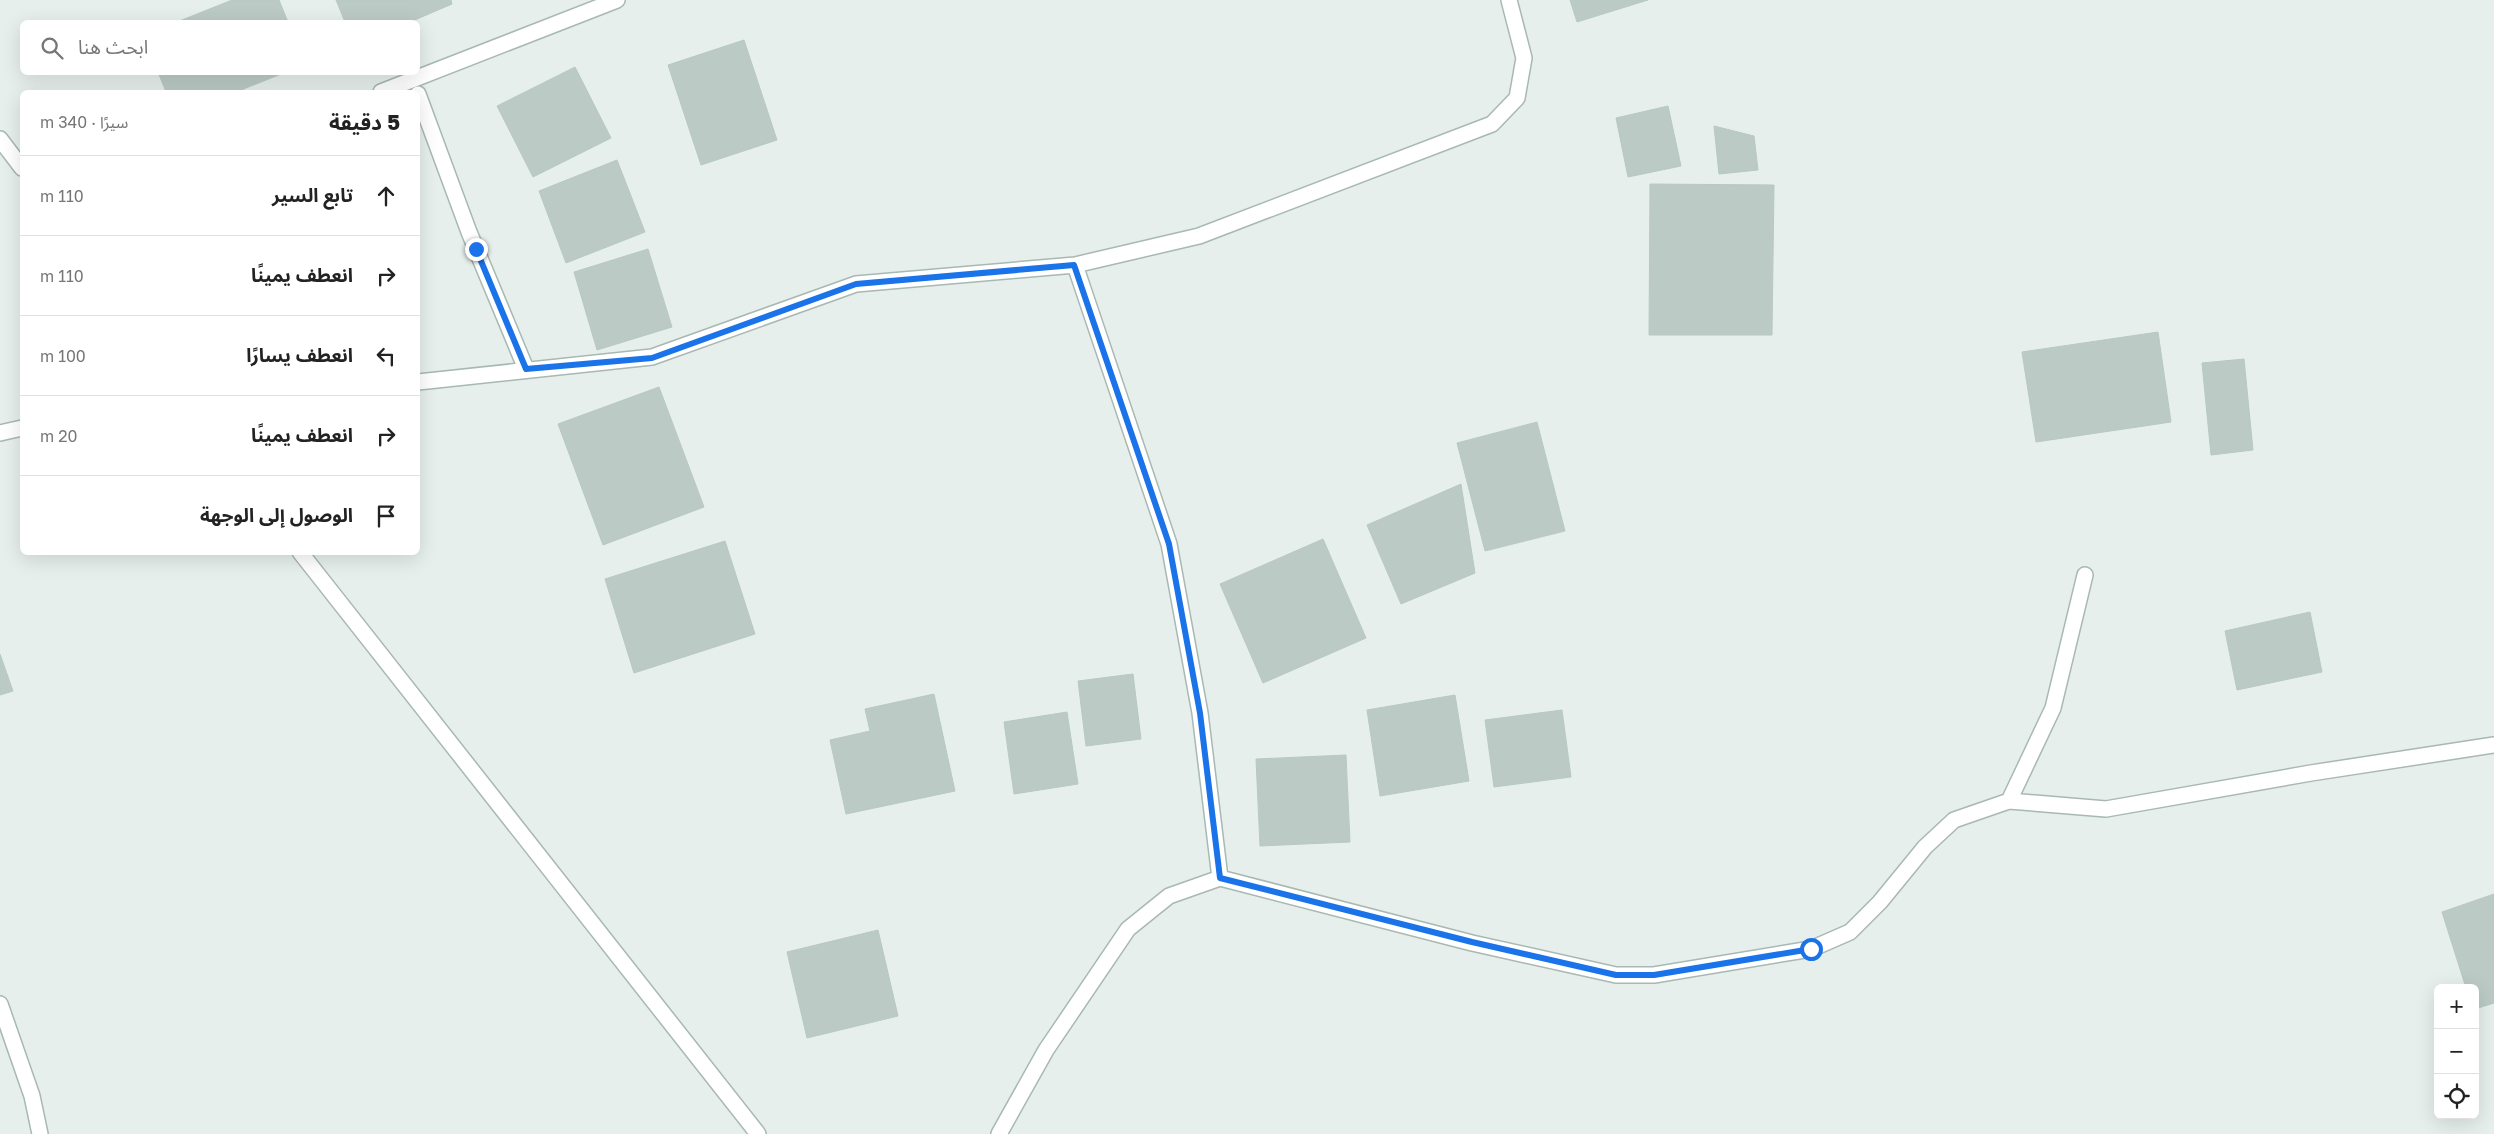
<!DOCTYPE html>
<html lang="ar">
<head>
<meta charset="utf-8">
<style>
  body { margin:0; font-family:"Golos Text","Noto Sans Arabic",sans-serif; background:#f6f6f6; color:#222; direction:rtl }
  .controls { position:absolute; right:15px; bottom:15px; display:grid; overflow:hidden; border-radius:8px; box-shadow:0 5px 20px #0002 }
  .controls button { width:45px; height:45px; display:grid; place-items:center; padding:0; border:0; border-bottom:1px solid #e0e0e0; background:#fff; color:#222; font:25px sans-serif }
  .stop { position:absolute; width:15px; height:15px; margin:-11px; border:4px solid #1a73e8; border-radius:50%; background:#fff }
  .stop.end { background:#1a73e8; border-color:#fff; box-shadow:0 1px 5px #0008 }
  .list { margin:0; padding:0; list-style:none }
  h2 { display:flex; justify-content:space-between; align-items:center; height:65px; margin:0; padding:0 20px; font-size:21px }
  h2 small { font-size:16px; font-weight:400; color:#767676 }
  .list li { display:grid; grid-template-columns:32px 1fr auto; gap:15px; align-items:center; box-sizing:border-box; height:80px; padding:0 20px; border-top:1px solid #e0e0e0 }
  .list b { display:block; font-size:19px; white-space:nowrap }
  .list em { font-size:16px; font-style:normal; color:#767676 }
  .icon { flex:none; width:28px; height:28px; fill:none; stroke:currentColor; stroke-width:2; stroke-linecap:round; stroke-linejoin:round }
  .map { position:relative; flex:none; width:2494px; height:1134px; overflow:hidden; direction:ltr }
  .search { position:absolute; background:#fff; box-shadow:0 5px 20px #0002; left:20px; top:20px; width:400px; height:55px; display:flex; align-items:center; gap:12px; box-sizing:border-box; padding:0 18px; border-radius:8px; color:#767676; font-size:19px }
  .panel { position:absolute; background:#fff; box-shadow:0 5px 20px #0002; left:20px; top:90px; width:400px; height:465px; border-radius:8px; direction:rtl }
  .map>svg:first-child { display:block }
  .building { fill:#bbcac4; stroke:#b8c9c2 }
  .lines { fill:none; stroke-linecap:round; stroke-linejoin:round }
  .minor-casing { stroke:#a8b8b2; stroke-width:18 }
  .minor { stroke:#fff; stroke-width:15 }
  .route { stroke:#1a73e8; stroke-width:6 }
</style>
</head>
<body>
<div class="map">
<svg width="2494" height="1134" viewBox="0 0 2494 1134">
  <rect width="100%" height="100%" fill="#e6efeb"/>
  <path class="building" d="M232,0H279L288,22H177Z
    M336,0H451L452,4L410,22H345Z
    M1570,0H1648L1577,22Z
    M744,40L777,140L701,165L668,65Z
    M575,67L611,138L533,177L497,106Z
    M158,72H286L236,92H166Z
    M1668,106L1681,166L1628,177L1616,118Z
    M1714,126L1754,136L1758,170L1719,174Z
    M617,160L645,232L566,263L539,191Z
    M1650,184L1774,185L1772,335H1649Z
    M648,249L672,327L597,350L574,272Z
    M2158,332L2171,422L2036,442L2022,352Z
    M2244,359L2253,450L2211,455L2202,363Z
    M659,387L704,507L603,545L558,424Z
    M1537,422L1565,531L1485,551L1457,443Z
    M1461,484L1475,573L1401,604L1367,525Z
    M1323,539L1366,638L1263,683L1220,584Z
    M725,541L755,634L634,673L605,579Z
    M2310,612L2322,672L2237,690L2225,631Z
    M0,654L13,691L0,695Z
    M1133,674L1141,739L1086,746L1078,681Z
    M934,694L955,791L846,814L830,740L870,731L865,709Z
    M1455,695L1469,781L1380,796L1367,710Z
    M1562,710L1571,777L1494,787L1485,720Z
    M1067,712L1078,784L1014,794L1004,722Z
    M1346,755L1350,842L1260,846L1256,759Z
    M2494,894V1003L2475,1009V988H2466L2442,912Z
    M878,930L898,1016L807,1038L787,952Z"/>
  <g class="lines">
    <g class="minor-casing">
      <path id="minor" d="M381,92L617,0
        M418,94L469,232L526,369
        M0,139L22,168
        M418,382L652,357L856,284L1075,265
        M0,433L22,428
        M300,552L758,1134
        M2009,801L2053,708L2085,575
        M1220,878L1472,943L1616,975H1654L1811,949L1850,932L1880,902L1925,847L1954,820L2009,801L2106,809L2311,773L2494,745
        M0,1004L32,1096L40,1134
        M999,1134L1046,1050L1128,929L1169,896L1220,878L1200,713L1169,544L1075,265L1199,236L1492,124L1517,98L1524,58L1509,0"/>
    </g>
    <use href="#minor" class="minor"/>
  </g>
  <g class="lines">
    <path class="route" d="M476,249L526,369L652,358L856,284L1074,265L1169,544L1200,713L1220,878L1472,942L1616,975H1654L1811,949"/>
  </g>
</svg>
<div class="controls">
<button>+</button>
<button>−</button>
<button><svg class="icon" aria-label="locate" viewBox="0 0 24 24"><circle cx="12" cy="12" r="6"/><path d="M12 2v4M12 18v4M2 12h4M18 12h4"/></svg></button>
</div>
<div class="stop" style="left:1811px;top:949px"></div>
<div class="stop end" style="left:476px;top:249px"></div>
<div class="search"><svg class="icon" aria-label="search" viewBox="0 0 24 24"><circle cx="10" cy="10" r="6"/><path d="M15 15l6 6"/></svg>ابحث هنا</div>
<section class="panel">
<h2>5 دقيقة<small>سيرًا · 340 m</small></h2>
<ul class="list">
<li><svg class="icon" aria-label="ahead" viewBox="0 0 24 24"><path d="M12 20V5M6 11l6-6 6 6"/></svg><div><b>تابع السير</b></div><em>110 m</em></li>
<li><svg class="icon" aria-label="right" viewBox="0 0 24 24"><path d="M7 20v-9h11M14 6l5 5-5 5"/></svg><div><b>انعطف يمينًا</b></div><em>110 m</em></li>
<li><svg class="icon" aria-label="left" viewBox="0 0 24 24"><path d="M17 20v-9H6M10 6l-5 5 5 5"/></svg><div><b>انعطف يسارًا</b></div><em>100 m</em></li>
<li><svg class="icon" aria-label="right" viewBox="0 0 24 24"><path d="M7 20v-9h11M14 6l5 5-5 5"/></svg><div><b>انعطف يمينًا</b></div><em>20 m</em></li>
<li><svg class="icon" aria-label="arrive" viewBox="0 0 24 24"><path d="M6 21V4h12l-3 4 3 4H6"/></svg><div><b>الوصول إلى الوجهة</b></div></li>
</ul>
</section>
</div>
</body>
</html>
